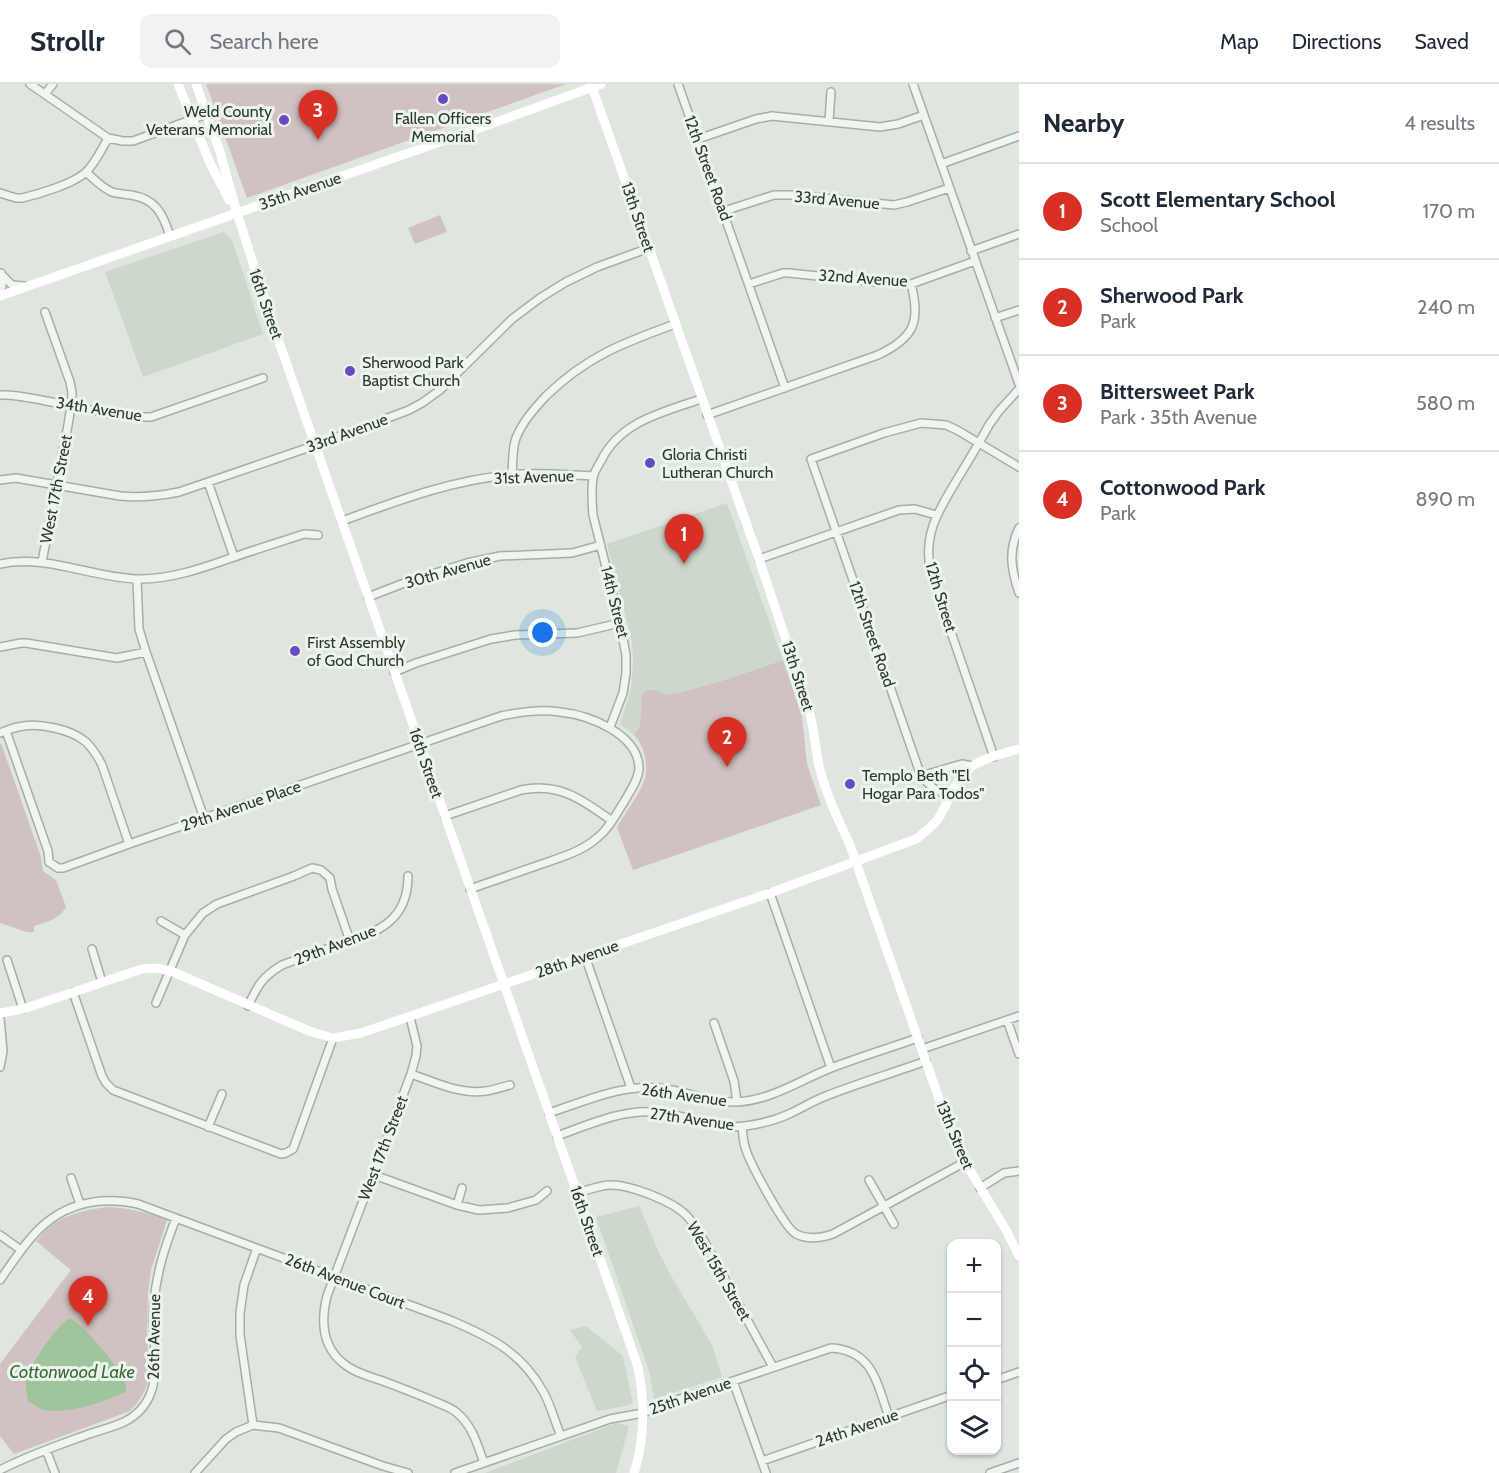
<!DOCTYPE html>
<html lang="en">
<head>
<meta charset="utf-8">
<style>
  body { margin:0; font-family:Cabin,sans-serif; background:#f2f2f3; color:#1f2937 }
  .controls { position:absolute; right:18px; bottom:18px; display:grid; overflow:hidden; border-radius:12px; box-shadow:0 2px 4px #0004 }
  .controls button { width:54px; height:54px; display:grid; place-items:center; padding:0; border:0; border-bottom:2px solid #e0e1e3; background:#fff; color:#1f2937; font:30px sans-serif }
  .you { position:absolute; left:543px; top:549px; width:21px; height:21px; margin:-15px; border:4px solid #fff; border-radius:50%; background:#1a73e8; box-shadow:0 0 0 9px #1a73e833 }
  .badge { display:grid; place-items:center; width:39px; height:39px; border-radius:50%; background:#d93025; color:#fff; font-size:20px; font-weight:700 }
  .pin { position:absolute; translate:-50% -50px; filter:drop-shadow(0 2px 3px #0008) }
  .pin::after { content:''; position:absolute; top:32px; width:21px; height:18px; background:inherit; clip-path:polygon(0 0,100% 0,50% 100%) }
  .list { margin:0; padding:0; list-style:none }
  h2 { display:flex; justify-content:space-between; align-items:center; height:78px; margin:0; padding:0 24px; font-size:26px }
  h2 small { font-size:20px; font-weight:400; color:#747a83 }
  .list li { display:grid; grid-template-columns:39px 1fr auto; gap:18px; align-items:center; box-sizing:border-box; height:96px; padding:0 24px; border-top:2px solid #e0e1e3 }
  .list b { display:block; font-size:22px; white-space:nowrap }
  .list p { margin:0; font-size:20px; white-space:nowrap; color:#747a83 }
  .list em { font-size:20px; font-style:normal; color:#747a83 }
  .icon { flex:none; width:33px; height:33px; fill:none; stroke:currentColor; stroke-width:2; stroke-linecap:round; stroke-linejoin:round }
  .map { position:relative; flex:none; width:1019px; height:1389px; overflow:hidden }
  header { display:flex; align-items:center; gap:36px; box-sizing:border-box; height:84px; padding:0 30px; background:#fff; border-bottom:2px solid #e0e1e3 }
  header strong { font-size:28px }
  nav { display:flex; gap:33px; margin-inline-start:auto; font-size:21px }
  .search { width:420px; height:54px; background:#f2f2f3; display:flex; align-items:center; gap:15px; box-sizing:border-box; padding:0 21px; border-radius:12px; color:#747a83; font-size:22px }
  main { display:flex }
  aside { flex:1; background:#fff }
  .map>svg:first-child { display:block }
  .built { fill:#ccd8cc }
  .green { fill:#d0c2c0 }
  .water { fill:#a0c49b }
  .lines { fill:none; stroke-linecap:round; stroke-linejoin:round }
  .street-casing { stroke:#a4b0a4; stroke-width:10 }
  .street { stroke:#f0f5f0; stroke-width:7 }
  .secondary { stroke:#fff; stroke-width:9 }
  .poi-dot { fill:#664bc3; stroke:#edf4ed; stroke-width:2 }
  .labels { text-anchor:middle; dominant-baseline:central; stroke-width:6; stroke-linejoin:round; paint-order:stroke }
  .poi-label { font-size:16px; fill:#283c29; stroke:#edf4ed; text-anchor:start }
  .street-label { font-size:16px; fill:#283c29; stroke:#edf4ed }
  .water-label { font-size:18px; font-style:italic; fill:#3a6c36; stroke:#edf4ed }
</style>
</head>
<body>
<header>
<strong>Strollr</strong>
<div class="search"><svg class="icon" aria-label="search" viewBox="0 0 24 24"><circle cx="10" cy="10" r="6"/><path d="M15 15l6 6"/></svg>Search here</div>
<nav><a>Map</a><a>Directions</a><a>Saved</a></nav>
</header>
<main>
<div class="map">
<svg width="1019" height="1389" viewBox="0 0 1019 1389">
  <rect width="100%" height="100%" fill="#dee6de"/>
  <path class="built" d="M224,148L232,156L263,250L143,293L105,188Z
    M727,419L783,576L728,595L678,609L667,611L655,606L641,626L640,642L634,651L620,640L631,606L633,579L632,557L607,460Z
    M639,1122L659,1169L670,1190L712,1261L722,1293L654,1315L650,1290L596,1133Z
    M586,1242L623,1272L633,1319L630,1321L597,1327L575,1273L582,1263L570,1246Z
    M616,1339L629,1342L616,1389H485Z"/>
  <path class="green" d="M206,0H566L247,114Z
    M440,131L447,148L415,160L408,144Z
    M783,576L802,633L807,680L821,721L633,786L617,743C624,731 640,709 644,697C649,682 645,662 634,651L640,642L642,610L647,606H655L667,611L678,609L728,595Z
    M1,659L41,773L43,787L56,796L66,823C60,835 46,838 34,842V848H27L0,839V660Z
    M107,1123C128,1124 147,1128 167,1136L151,1186L148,1209L147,1251L150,1291L145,1306L138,1318L130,1327L14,1370L0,1352V1280L71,1186L36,1157C40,1153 44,1147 49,1143C66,1130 86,1126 107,1123Z"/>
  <path class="water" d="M70,1234C82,1239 121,1285 125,1298C126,1299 126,1306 126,1307C108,1318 61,1332 41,1325C37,1323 32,1319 28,1317C27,1309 24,1300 27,1293C31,1280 58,1239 70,1234Z"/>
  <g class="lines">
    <g class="street-casing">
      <path id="street" d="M30,0L108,54L123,57H133L207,30
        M678,0L785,304
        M913,0L1019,300
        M45,10L53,0
        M829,37L831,8
        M698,55L756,35L772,32L880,43L898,40L924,31
        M941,80L1019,52
        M86,88C94,95 102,104 112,108C118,110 125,110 131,111C156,115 163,130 170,152
        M0,109L16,114H22C39,110 77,99 88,86C96,77 102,65 108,54
        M724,127L774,111H792L894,121L907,118L949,104
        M971,167L1019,150
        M1,190L12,201L24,202
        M749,200L783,189H789L875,198L911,200L975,177
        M0,209L2,202L1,189
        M995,234L1019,226
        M0,311C15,310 31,314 46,317C80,323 116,334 151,333L263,294
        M707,331L878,271C914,254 921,238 911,200
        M512,390C513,378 512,365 516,354C523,337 534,325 546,312C587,272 623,259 675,240
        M0,396L16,394L120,412C140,414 159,412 179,408L316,361L409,326L422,319L440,306L512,235L540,214L566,198L597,183L649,164
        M208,398L234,473
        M342,437C397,417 451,396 510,391C538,388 566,391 593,392
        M1019,444C1008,467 1011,485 1019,509
        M759,475L899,426L915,425L936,431
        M42,478L68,341L71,322L72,308L70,298L45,228
        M0,480C45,470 90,493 136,495C169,496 203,484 234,473C257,465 280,458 304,450L318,451
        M137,495L139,545L146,568L204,734
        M368,513L407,498L467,479L500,472L572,469L601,461
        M0,563L21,559H26L117,574L146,568
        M394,588L416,579L491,555L515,551L577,549L620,539
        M610,643L623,609L626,589V571L620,539L593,431C592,419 591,406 593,394C594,388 598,382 601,377C620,337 664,328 701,315
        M6,647L48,767L49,778L58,784H63L129,760L501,632C521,628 540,625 560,628C589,631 639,650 639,685C638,697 630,707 624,718C616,730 609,745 597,754C581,768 559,774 539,781C516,789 493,797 470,805
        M0,649C6,647 12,644 18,643C37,638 71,645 86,658C93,665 98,673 102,681L129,760
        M994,673L931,490C922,450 939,426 958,394C969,376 979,359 989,341L999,327L1019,305
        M921,692L962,680L972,682
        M948,712L933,704L921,692L811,375L884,349L921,339L946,341L957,346L1019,383
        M445,732L521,706C559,698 583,716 612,737
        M770,809L831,984
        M161,837L185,851
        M92,865L102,898
        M585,872L631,1004
        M7,876L23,925
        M73,908L102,992L106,999L113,1006L281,1070L286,1069L293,1065L333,954
        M156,919L185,851L203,829L217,820L294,792L312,784L321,786L330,794L332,805L350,857
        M248,922C258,901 262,893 282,881C301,874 320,867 339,861C377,848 408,838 408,792
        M410,933L417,962L416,972L411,990L327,1212C321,1236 322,1262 343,1279C353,1288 368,1292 380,1296C399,1303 417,1310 436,1318C442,1321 450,1323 456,1328C473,1342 477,1360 484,1379
        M0,935L3,967L0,983
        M1007,936L1019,970
        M714,939L734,997L737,1018
        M922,965L1019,932
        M411,990C435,998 460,1011 486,1007C494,1006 502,1003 510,1001
        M549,1029C586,1017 621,1000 660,1004C686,1007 711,1019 737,1018C772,1016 800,996 831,984C860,973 889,964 918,954
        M208,1043L222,1010
        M742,1043C743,1050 743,1058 746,1066C751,1081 784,1143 796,1150C808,1156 821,1154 833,1150L965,1078
        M557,1052C588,1041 622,1025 655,1028C685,1030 714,1046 745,1042C760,1040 776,1036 789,1030C802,1024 813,1017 826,1012C859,999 893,989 926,977
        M374,1091L457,1121L479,1126L508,1124L536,1116L547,1107
        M71,1094L80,1120
        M869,1096L894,1140
        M980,1104L1004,1089L1019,1087
        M577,1109C588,1106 598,1102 609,1101C629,1100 672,1117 686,1131C691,1136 694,1141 698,1146L773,1283
        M457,1121L462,1104
        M0,1151L21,1166
        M0,1196C10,1182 19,1168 30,1155C58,1121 96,1111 138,1120L450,1236C490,1253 522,1268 544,1309C551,1322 555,1338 561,1352
        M996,1296L1019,1288
        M733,1297L766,1389
        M253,1341L240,1251V1229L244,1201L257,1164
        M46,1366L55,1389
        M762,1377L952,1311
        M0,1386C29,1371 59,1361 89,1350C101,1346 113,1343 124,1338C172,1314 149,1259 154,1218C157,1186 165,1163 176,1134
        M195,1389L226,1355L236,1348L253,1341L279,1344L383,1382L408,1389
        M455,1389L610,1335L643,1329L665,1320L831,1264C873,1266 877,1300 889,1333
        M990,1389L1019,1379"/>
    </g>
    <use href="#street" class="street"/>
    <path class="secondary" d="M178,0L210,79L229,116
      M196,0L220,68L237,129L271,235L638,1283C645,1318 645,1354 634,1389
      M592,3L759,475L808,622C814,642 815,662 819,682C826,710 838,735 850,761L944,1029L953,1052L965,1078L1006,1146L1019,1172
      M0,212L477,45L601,0
      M0,929L23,925L142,885L156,884L171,887L309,947L333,954L361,949L770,809L916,755C925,748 935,741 940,732C950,714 955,697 970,684C982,674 1005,669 1019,665"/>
  </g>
  <g class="poi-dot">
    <circle cx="443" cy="15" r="6"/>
    <circle cx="284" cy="36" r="6"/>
    <circle cx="350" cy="287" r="6"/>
    <circle cx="650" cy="379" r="6"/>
    <circle cx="295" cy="567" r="6"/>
    <circle cx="850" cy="700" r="6"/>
  </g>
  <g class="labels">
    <g class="poi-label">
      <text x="272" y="27" text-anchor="end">Weld County<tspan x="272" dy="18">Veterans Memorial</tspan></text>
      <text x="443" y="34" text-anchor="middle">Fallen Officers<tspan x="443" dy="18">Memorial</tspan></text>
      <text x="362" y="278">Sherwood Park<tspan x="362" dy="18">Baptist Church</tspan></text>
      <text x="662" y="370">Gloria Christi<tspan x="662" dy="18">Lutheran Church</tspan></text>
      <text x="307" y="558">First Assembly<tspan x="307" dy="18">of God Church</tspan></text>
      <text x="862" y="691">Templo Beth "El<tspan x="862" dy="18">Hogar Para Todos"</tspan></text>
    </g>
    <g class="street-label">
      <text transform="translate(708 84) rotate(70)">12th Street Road</text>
      <text transform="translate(300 107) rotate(-19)">35th Avenue</text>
      <text transform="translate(837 116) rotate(5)">33rd Avenue</text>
      <text transform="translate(638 133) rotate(71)">13th Street</text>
      <text transform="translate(863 194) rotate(4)">32nd Avenue</text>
      <text transform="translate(266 220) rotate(71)">16th Street</text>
      <text transform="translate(99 325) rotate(9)">34th Avenue</text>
      <text transform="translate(347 349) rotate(-20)">33rd Avenue</text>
      <text transform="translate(534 393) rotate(-2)">31st Avenue</text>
      <text transform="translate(56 405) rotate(-79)">West 17th Street</text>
      <text transform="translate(448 487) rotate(-16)">30th Avenue</text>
      <text transform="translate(941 513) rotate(73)">12th Street</text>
      <text transform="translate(615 518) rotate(76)">14th Street</text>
      <text transform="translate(872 550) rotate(71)">12th Street Road</text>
      <text transform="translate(798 592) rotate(72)">13th Street</text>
      <text transform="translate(426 679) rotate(71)">16th Street</text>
      <text transform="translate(241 722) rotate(-19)">29th Avenue Place</text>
      <text transform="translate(335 861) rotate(-21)">29th Avenue</text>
      <text transform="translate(577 875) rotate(-19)">28th Avenue</text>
      <text transform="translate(684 1011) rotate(8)">26th Avenue</text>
      <text transform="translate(692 1035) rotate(8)">27th Avenue</text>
      <text transform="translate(955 1051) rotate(67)">13th Street</text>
      <text transform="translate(383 1064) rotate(-69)">West 17th Street</text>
      <text transform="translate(587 1137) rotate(71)">16th Street</text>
      <text transform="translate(719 1187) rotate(60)">West 15th Street</text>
      <text transform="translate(345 1197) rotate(21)">26th Avenue Court</text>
      <text transform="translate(154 1253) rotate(-89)">26th Avenue</text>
      <text transform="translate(690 1312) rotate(-19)">25th Avenue</text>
      <text transform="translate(857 1344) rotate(-19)">24th Avenue</text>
    </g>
    <g class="water-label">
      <text x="72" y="1288">Cottonwood Lake</text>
    </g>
  </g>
</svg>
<div class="controls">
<button>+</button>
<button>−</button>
<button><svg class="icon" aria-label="locate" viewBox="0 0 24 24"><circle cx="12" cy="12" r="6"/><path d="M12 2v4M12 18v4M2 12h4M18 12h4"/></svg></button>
<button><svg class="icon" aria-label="layers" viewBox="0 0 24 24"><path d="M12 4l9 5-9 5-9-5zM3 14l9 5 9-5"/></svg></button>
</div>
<div class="you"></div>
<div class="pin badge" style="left:684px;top:480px">1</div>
<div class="pin badge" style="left:727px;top:683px">2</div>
<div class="pin badge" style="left:318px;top:56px">3</div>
<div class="pin badge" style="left:88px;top:1242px">4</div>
</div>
<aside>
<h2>Nearby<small>4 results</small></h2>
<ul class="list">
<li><span class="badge">1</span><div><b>Scott Elementary School</b><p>School</p></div><em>170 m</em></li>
<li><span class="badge">2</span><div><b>Sherwood Park</b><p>Park</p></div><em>240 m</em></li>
<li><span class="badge">3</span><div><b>Bittersweet Park</b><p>Park · 35th Avenue</p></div><em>580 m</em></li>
<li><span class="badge">4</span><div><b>Cottonwood Park</b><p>Park</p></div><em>890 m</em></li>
</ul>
</aside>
</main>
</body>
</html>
